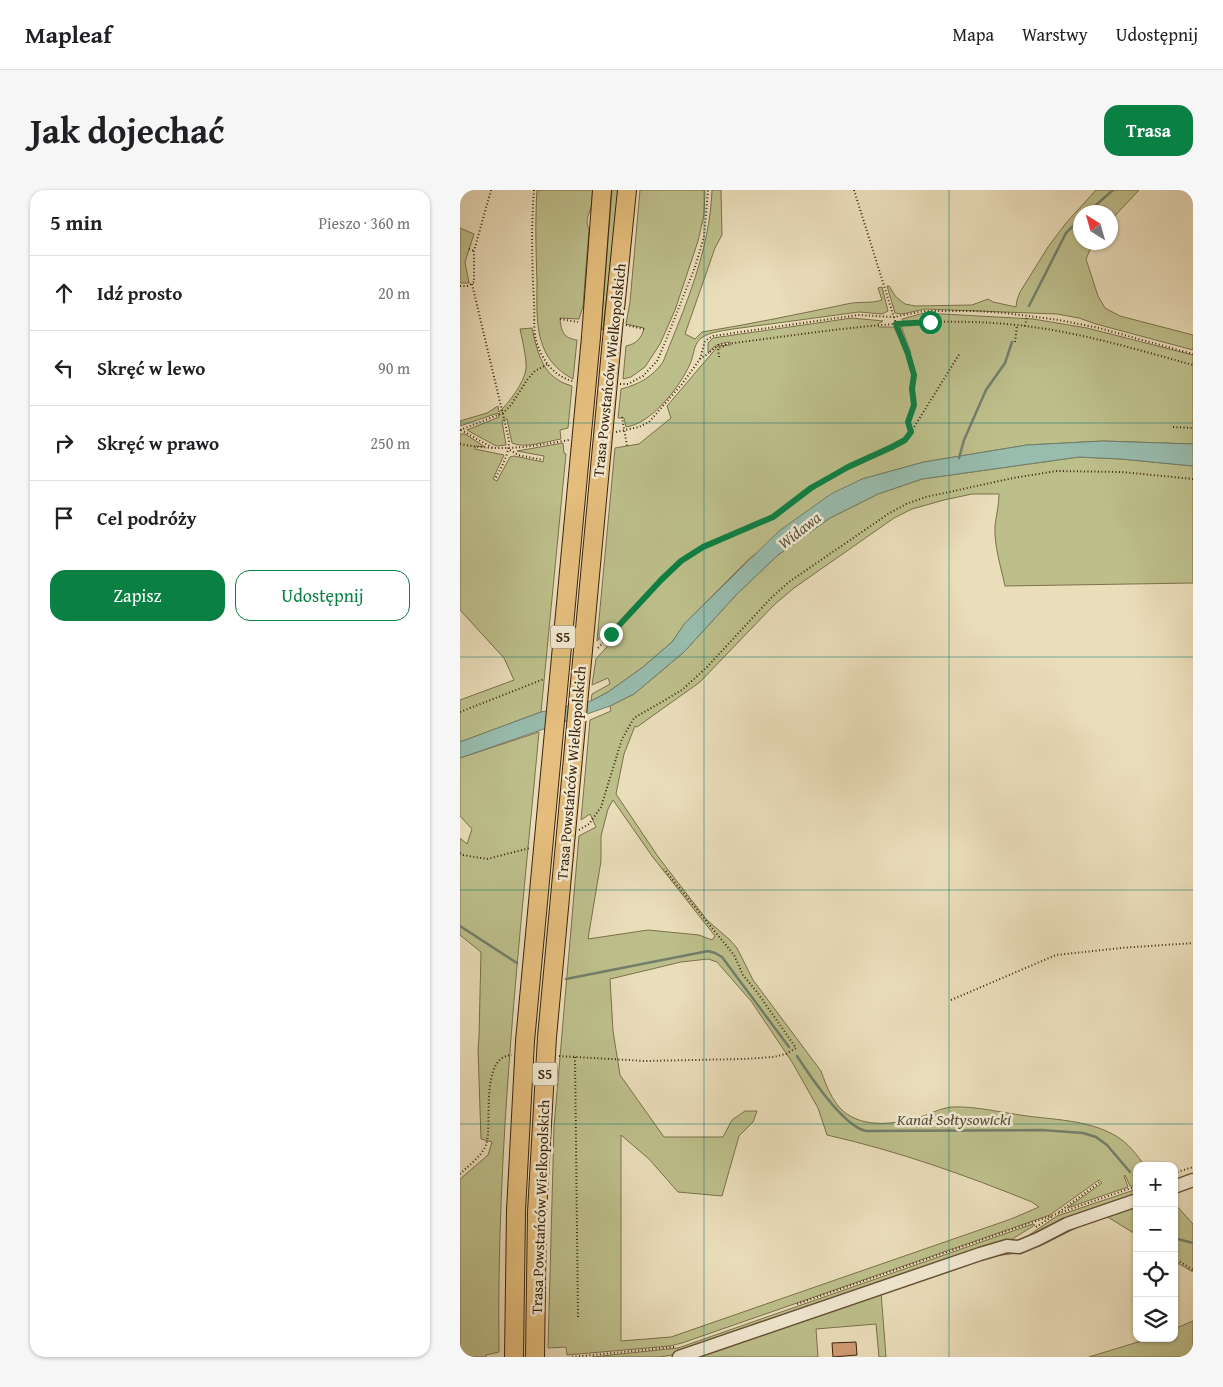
<!DOCTYPE html>
<html lang="pl">
<head>
<meta charset="utf-8">
<style>
  body { margin:0; font-family:"Gentium Book Plus",serif; background:#f6f6f6; color:#202124 }
  .controls { position:absolute; right:15px; bottom:15px; display:grid; overflow:hidden; border-radius:10px; box-shadow:0 1px 4px #0004 }
  .controls button { width:45px; height:45px; display:grid; place-items:center; padding:0; border:0; border-bottom:1px solid #e0e0e0; background:#fff; color:#202124; font:25px sans-serif }
  .compass { position:absolute; left:613px; top:15px; width:45px; height:45px; border-radius:50%; background:#fff; box-shadow:0 1px 4px #0004; rotate:323deg }
  .stop { position:absolute; width:15px; height:15px; margin:-11px; border:4px solid #0b8043; border-radius:50%; background:#fff }
  .stop.end { background:#0b8043; border-color:#fff; box-shadow:0 1px 5px #0008 }
  .list { margin:0; padding:0; list-style:none }
  h2 { display:flex; justify-content:space-between; align-items:center; height:65px; margin:0; padding:0 20px; font-size:21px }
  h2 small { font-size:16px; font-weight:400; color:#757577 }
  .list li { display:grid; grid-template-columns:32px 1fr auto; gap:15px; align-items:center; box-sizing:border-box; height:75px; padding:0 20px; border-top:1px solid #e0e0e0 }
  .list b { display:block; font-size:19px; white-space:nowrap }
  .list em { font-size:16px; font-style:normal; color:#757577 }
  .actions { display:flex; gap:10px; padding:15px 20px }
  .actions a { flex:1; padding:11px 0; border:1px solid #0b8043; border-radius:15px; text-align:center; font-size:18px; color:#0b8043 }
  .actions .main { background:#0b8043; color:#fff }
  .icon { flex:none; width:28px; height:28px; fill:none; stroke:currentColor; stroke-width:2; stroke-linecap:round; stroke-linejoin:round }
  .map { position:relative; flex:none; width:733px; height:1167px; overflow:hidden; border-radius:15px }
  header { display:flex; align-items:center; gap:30px; box-sizing:border-box; height:70px; padding:0 25px; background:#fff; border-bottom:1px solid #e0e0e0 }
  header strong { font-size:24px }
  nav { display:flex; gap:28px; margin-inline-start:auto; font-size:18px }
  .intro { display:flex; align-items:center; justify-content:space-between; box-sizing:border-box; height:120px; padding:0 30px }
  h1 { margin:0; font-size:35px }
  .button { padding:12px 22px; border-radius:15px; background:#0b8043; color:#fff; font-size:18px; font-weight:700 }
  main { display:flex; gap:30px; padding:0 30px }
  aside { flex:1; background:#fff; border-radius:15px; box-shadow:0 1px 4px #0004 }
  .map>svg:first-child { display:block }
  .green { fill:#bdbf8b; stroke:#7c704a; fill-rule:evenodd }
  .water { fill:#98bcad; stroke:#737e6b }
  .lines { fill:none; stroke-linecap:round; stroke-linejoin:round }
  .stream { stroke:#737e6b; stroke-width:2.5 }
  .building { fill:#d09c74; stroke:#3c2209 }
  .minor-casing { stroke:#685135; stroke-width:15 }
  .highway-casing { stroke:#3c2209; stroke-width:20 }
  .path { stroke:#3c2209; stroke-width:2; stroke-dasharray:1 2.5; stroke-linecap:butt }
  .minor { stroke:#f1e9d2; stroke-width:12 }
  .highway { stroke:#e5be7d; stroke-width:18 }
  .highway-bridge-casing { stroke:#3c2209; stroke-width:20; stroke-linecap:butt }
  .highway-bridge { stroke:#e5be7d; stroke-width:18 }
  .route { stroke:#0b8043; stroke-width:6 }
  .grid { fill:none; stroke:#0f766e; stroke-width:1; stroke-opacity:0.55 }
  .labels { text-anchor:middle; dominant-baseline:central; stroke-width:5; stroke-linejoin:round; paint-order:stroke }
  .shield { fill:#f1e9d2; stroke:#725e45; stroke-width:1 }
  .shield-label { font-size:14px; font-weight:bold; fill:#3c2209 }
  .street-label { font-size:15px; fill:#3c2209; stroke:#f1e9d2 }
  .water-label { font-size:16px; font-style:italic; fill:#58503a; stroke:#f1e9d2 }
</style>
</head>
<body>
<header>
<strong>Mapleaf</strong>
<nav><a>Mapa</a><a>Warstwy</a><a>Udostępnij</a></nav>
</header>
<div class="intro"><h1>Jak dojechać</h1><a class="button">Trasa</a></div>
<main>
<aside>
<h2>5 min<small>Pieszo · 360 m</small></h2>
<ul class="list">
<li><svg class="icon" aria-label="ahead" viewBox="0 0 24 24"><path d="M12 20V5M6 11l6-6 6 6"/></svg><div><b>Idź prosto</b></div><em>20 m</em></li>
<li><svg class="icon" aria-label="left" viewBox="0 0 24 24"><path d="M17 20v-9H6M10 6l-5 5 5 5"/></svg><div><b>Skręć w lewo</b></div><em>90 m</em></li>
<li><svg class="icon" aria-label="right" viewBox="0 0 24 24"><path d="M7 20v-9h11M14 6l5 5-5 5"/></svg><div><b>Skręć w prawo</b></div><em>250 m</em></li>
<li><svg class="icon" aria-label="arrive" viewBox="0 0 24 24"><path d="M6 21V4h12l-3 4 3 4H6"/></svg><div><b>Cel podróży</b></div></li>
</ul>
<div class="actions"><a class="main">Zapisz</a><a>Udostępnij</a></div>
</aside>
<div class="map">
<svg width="733" height="1167" viewBox="0 0 733 1167">
  <rect width="100%" height="100%" fill="#eaddba"/>
  <filter id="stains"><feTurbulence type="fractalNoise" baseFrequency=".004" numOctaves="4"/><feColorMatrix values="0 0 0 0 .2 0 0 0 0 .09 0 0 0 0 .02 0 0 0 .5 -.17"/></filter>
  <radialGradient id="worn" r=".72"><stop offset=".6" stop-color="#630" stop-opacity="0"/><stop offset="1" stop-color="#630" stop-opacity=".3"/></radialGradient>
  <path class="green" d="M77,0H133C133,4 133,9 132,14C130,23 124,29 129,39L123,116L119,129L100,128C101,141 103,148 117,150L113,189C102,183 92,175 86,163C75,142 77,115 77,92C76,61 75,31 77,0Z
    M152,0H159L143,139L141,140Z
    M180,0H245L244,25L238,51L215,120L200,154L185,177L171,187L163,189L166,156C176,154 182,148 184,138L166,134L170,112Z
    M252,0H261L262,45L255,58L225,144L235,149L242,142C291,134 339,124 387,114C398,111 411,114 422,110L418,98L422,97L428,121L422,124L399,122L273,139C262,141 248,142 240,149C233,156 234,166 230,174C220,197 191,234 166,237L164,228H158L161,199C180,194 192,187 203,172C225,117 250,60 252,0Z
    M636,0H679L651,30L650,22H620V52L633,53L626,69L638,106L645,118L660,126L733,145V160L636,134L619,128L597,124L465,119L442,124L435,123L427,96H429L436,107L445,114L455,116L512,115L528,109L533,112L556,117L557,110L560,102L588,57L606,33Z
    M0,38L14,44L5,72L9,93H0Z
    M464,123L573,129L627,138L733,165V254L643,251L567,255L464,272L402,289L290,368L225,433L212,452L183,477L148,502L131,511L132,504L150,494L148,488L132,495L136,469L155,448L147,440L137,451L155,258L179,254L211,228L207,216L258,156L271,155L270,152C260,153 255,155 248,163V153L253,148L392,128L423,131L418,134L419,137H434L447,165L451,163L441,136L451,134V132L443,131L442,129Z
    M72,138C78,165 83,188 112,196L108,238L100,240L101,249C89,251 63,259 52,253L47,229H44L42,231L46,255L36,256L7,240L39,227L38,223L0,236V231L27,223L38,216L39,222C49,213 64,193 66,179C67,169 62,149 60,139Z
    M0,244H5L25,257L16,256L15,259L44,265L33,289L37,291L50,267L54,266L83,272L84,266L57,261L103,253L104,263L106,264L81,522L0,552V510L54,490L44,468L0,420Z
    M619,267L661,269L733,276V393L545,396C541,377 534,356 535,336C536,326 539,316 539,304H512L484,310L452,319L434,328L334,398L314,415L240,492L177,537L175,536L164,564L156,604L199,668L247,730L270,750L277,758L293,790L361,881C366,895 372,911 383,921C404,939 436,934 460,927C470,924 481,918 492,917C515,916 538,922 560,925C592,930 627,929 656,946C668,953 677,965 685,976H677V988L674,990L675,992L673,996H670L665,985L664,986L668,997L607,1018L642,993L639,990L590,1025L222,1153L210,1156L107,1165L106,1157L88,1158L94,937L119,646L136,637L130,624L121,630L130,530L151,521L150,516L174,504L224,462L277,404L318,365L370,328L418,304L462,289ZM153,610L192,666L255,746L252,750L239,745L188,740L128,749L141,671V646L148,619ZM248,769L257,772L291,811L332,872L358,918L367,945C438,961 505,985 572,1012L579,1017L551,1029L211,1147L161,1151V945L189,969L218,1002L262,1006L279,946L293,932L297,921H285L272,930L263,947H204L160,885L153,841L150,789L221,772Z
    M79,542C60,748 36,954 39,1162L26,1165V1167H0V989L28,965L32,952L21,949L18,859L19,847L21,762L0,745V648L7,654L12,639L0,626V568Z
    M677,999V1007L559,1052L597,1026Z
    M677,1012V1045L646,1026L620,1036L580,1056L551,1064L533,1066L421,1102L426,1167H419L416,1134L356,1139L358,1167H229Z
    M714,1013L733,1034V1082L714,1071Z
    M573,1034L575,1035L549,1051L229,1162L200,1167H132L218,1158Z
    M733,1131V1167H629L691,1148H714V1139Z"/>
  <path class="water" d="M643,251L733,254V276L661,269L619,267L462,289L418,304L370,328L318,365L277,404L224,462L174,504L150,516L0,568V552L81,522L131,511L148,502L183,477L212,452L225,433L319,341L371,304L402,289L464,272L567,255Z"/>
  <g class="lines">
    <path class="stream" d="M628,22L653,0
      M569,116L606,43L620,29
      M499,268L504,250L526,200L545,173L552,152
      M0,736L57,773
      M106,789L248,761L255,763L262,767L329,857
      M337,866C350,886 383,936 406,941L582,940L623,943L636,947L647,955L670,982
      M714,1048L733,1053"/>
  </g>
  <path class="building" d="M396,1152L397,1165L373,1167L372,1153Z"/>
  <g class="lines">
    <g class="minor-casing">
      <path id="minor" d="M714,997L733,990
        M219,1167L520,1064L547,1056L559,1057L578,1049L607,1034L677,1010"/>
    </g>
    <g class="highway-casing">
      <path id="highway" d="M131,147L142,0
        M152,149L167,0
        M54,1167L56,1021"/>
    </g>
    <path class="path" d="M74,0C71,38 72,74 74,112C75,124 73,139 76,150C81,169 94,187 113,191
      M394,0L436,134L448,163L454,185L452,199L454,215L448,232L451,241
      M9,59L14,61
      M12,94L49,250C49,265 42,276 35,289
      M0,96H8L14,92V61L31,0
      M100,129L118,132
      M166,135L184,139
      M565,136L567,126
      M555,152L557,135
      M250,162L258,155C357,143 456,124 556,135C616,141 675,159 733,175
      M259,167L258,158L265,156L266,154
      M240,169L245,151L253,146L398,125L434,127L464,121H515L545,123L599,130L639,138L733,164
      M160,194H168L183,186L197,171L204,155L235,77L244,47L248,0
      M162,227L167,256
      M713,237L733,238
      M0,240L43,223L51,215L67,190L75,181L88,174
      M1,240L33,258
      M156,242L179,237L189,232L222,194L240,169L249,163
      M0,254C39,262 70,257 109,250
      M50,260L58,265L83,270
      M138,458L201,390L221,371L243,357L313,327L351,298L388,277L431,257L445,250L451,242L500,163
      M0,522L84,489
      M119,640L129,634L141,617L162,549L174,528L222,500L247,477L311,408L329,392L428,324L446,314L466,307L553,288L597,281L662,282L733,289
      M0,663L3,665L27,669L70,658
      M491,810L596,765L661,758L733,753
      M99,866L185,871L283,869L313,867L326,864L336,858L297,802L283,785L274,765L204,679
      M115,867L118,1127
      M714,983L733,977
      M0,984C9,975 21,967 26,955C33,935 19,866 52,865
      M599,1022L640,992
      M576,1037L593,1026
      M714,1068L733,1080
      M337,1114L677,996
      M112,1167L214,1157
      M730,1167L733,1162"/>
    <use href="#minor" class="minor"/>
    <use href="#highway" class="highway"/>
    <g class="highway-bridge-casing">
      <path id="highway-bridge" d="M56,1021L65,851L131,147
        M75,1167L77,1022L87,847L152,149"/>
    </g>
    <use href="#highway-bridge" class="highway-bridge"/>
  </g>
  <g class="lines">
    <path class="route" d="M151,444L201,390L221,371L243,357L313,327L351,298L388,277L432,257L445,250L451,242L448,232L454,215L452,199L454,185L448,164L436,134L470,132"/>
  </g>
  <path class="grid" d="M244,0V1167M489,0V1167M0,233H733M0,467H733M0,700H733M0,934H733"/>
  <g class="labels">
    <g class="shield">
      <rect x="90.5" y="435.5" width="25" height="23" rx="4"/>
      <rect x="72.5" y="872.5" width="25" height="23" rx="4"/>
    </g>
    <g class="shield-label">
      <text x="103" y="447">S5</text>
      <text x="85" y="884">S5</text>
    </g>
    <g class="street-label">
      <text transform="translate(149 180) rotate(-84)">Trasa Powstańców Wielkopolskich</text>
      <text transform="translate(111 583) rotate(-85)">Trasa Powstańców Wielkopolskich</text>
      <text transform="translate(80 1017) rotate(-88)">Trasa Powstańców Wielkopolskich</text>
    </g>
    <g class="water-label">
      <text transform="translate(339 340) rotate(-38)">Widawa</text>
      <text x="494" y="929">Kanał Sołtysowicki</text>
    </g>
  </g>
  <rect width="100%" height="100%" filter="url(#stains)"/>
  <rect width="100%" height="100%" fill="url(#worn)"/>
</svg>
<div class="controls">
<button>+</button>
<button>−</button>
<button><svg class="icon" aria-label="locate" viewBox="0 0 24 24"><circle cx="12" cy="12" r="6"/><path d="M12 2v4M12 18v4M2 12h4M18 12h4"/></svg></button>
<button><svg class="icon" aria-label="layers" viewBox="0 0 24 24"><path d="M12 4l9 5-9 5-9-5zM3 14l9 5 9-5"/></svg></button>
</div>
<svg class="compass" viewBox="-18 -18 36 36"><path d="M0-13l5 13h-10z" fill="#e53935"/><path d="M0 13l5-13h-10z" fill="#757577"/></svg>
<div class="stop" style="left:470px;top:132px"></div>
<div class="stop end" style="left:151px;top:444px"></div>
</div>
</main>
</body>
</html>
